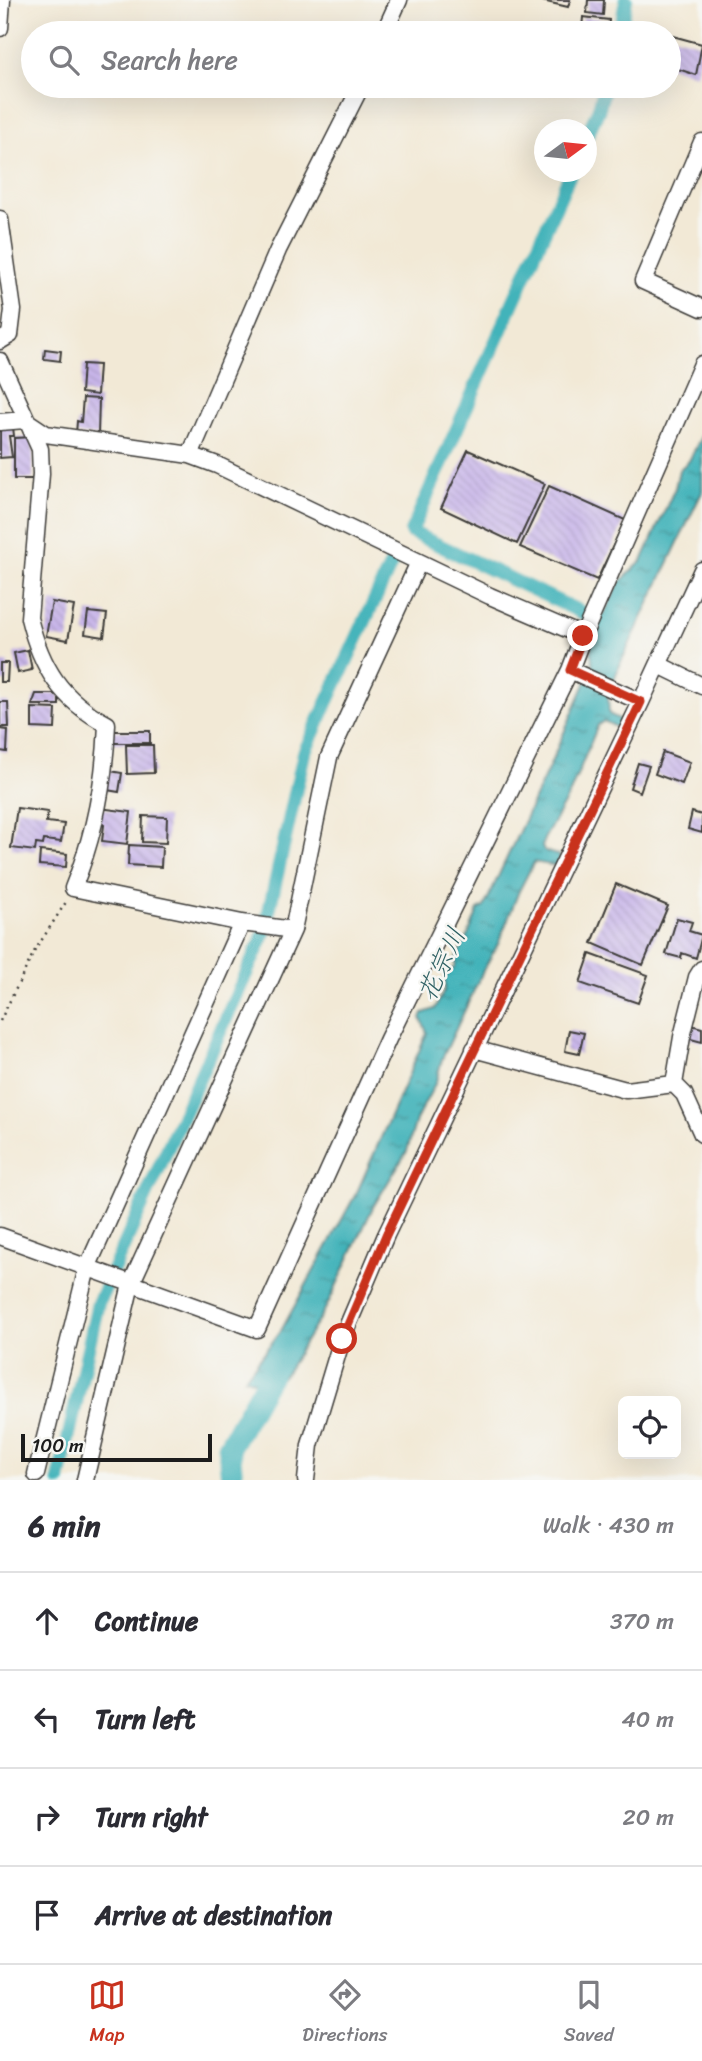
<!DOCTYPE html>
<html lang="en">
<head>
<meta charset="utf-8">
<style>
  body { margin:0; font-family:Sriracha,"Klee One",sans-serif; background:#f7f7f7; color:#2b2b33 }
  .controls { position:absolute; right:21px; bottom:21px; display:grid; overflow:hidden; border-radius:10px; box-shadow:0 7px 28px #0002 }
  .controls button { width:63px; height:63px; display:grid; place-items:center; padding:0; border:0; border-bottom:2px solid #e1e1e2; background:#fff; color:#2b2b33; font:35px sans-serif }
  .compass { position:absolute; left:534px; top:119px; width:63px; height:63px; border-radius:50%; background:#fff; box-shadow:0 7px 28px #0002; rotate:75deg }
  .scale { position:absolute; left:21px; bottom:18px; width:191px; box-sizing:border-box; padding-left:7px; border:4px solid #1c1c1c; border-top:0; font-size:19px; line-height:24px; white-space:nowrap; color:#1c1c1c; -webkit-text-stroke:5px #f6f6f2; paint-order:stroke }
  .stop { position:absolute; width:21px; height:21px; margin:-16px; border:5px solid #c8321e; border-radius:50%; background:#fff }
  .stop.end { background:#c8321e; border-color:#fff; box-shadow:0 2px 7px #0008 }
  .list { margin:0; padding:0; list-style:none }
  h2 { display:flex; justify-content:space-between; align-items:center; height:91px; margin:0; padding:0 28px; font-size:30px }
  h2 small { font-size:23px; font-weight:400; color:#7c7c81 }
  .list li { display:grid; grid-template-columns:46px 1fr auto; gap:21px; align-items:center; box-sizing:border-box; height:98px; padding:0 28px; border-top:2px solid #e1e1e2 }
  .list b { display:block; font-size:26px; white-space:nowrap }
  .list em { font-size:23px; font-style:normal; color:#7c7c81 }
  .icon { flex:none; width:38px; height:38px; fill:none; stroke:currentColor; stroke-width:2; stroke-linecap:round; stroke-linejoin:round }
  .map { position:relative; flex:none; width:702px; height:1480px; overflow:hidden }
  .search { position:absolute; background:#fff; box-shadow:0 7px 28px #0002; left:21px; right:21px; top:21px; height:77px; display:flex; align-items:center; gap:18px; box-sizing:border-box; padding:0 24px; border-radius:38px; color:#7c7c81; font-size:26px }
  .sheet { height:483px; background:#fff }
  nav { display:flex; justify-content:space-around; align-items:center; box-sizing:border-box; height:98px; border-top:2px solid #e1e1e2; background:#fff; font-size:19px; color:#7c7c81 }
  nav a { display:grid; justify-items:center; gap:4px }
  nav .on { color:#c8321e }
  .map>svg:first-child { display:block }
  .water { fill:url(#water-ripples); stroke:#30686b; stroke-width:2 }
  .lines { fill:none; stroke-linecap:round; stroke-linejoin:round }
  .canal { stroke:#43b3ba; stroke-width:14 }
  .river { stroke:#43b3ba; stroke-width:23 }
  .building { fill:url(#building-back-hatch) }
  .minor-casing { stroke:#3c3b38; stroke-width:19 }
  .path { stroke:#3c3b38; stroke-width:2.5; stroke-dasharray:2 5; stroke-linecap:butt }
  .minor { stroke:#fff; stroke-width:16 }
  .route { stroke:#c8321e; stroke-width:9 }
  .labels { text-anchor:middle; dominant-baseline:central; stroke-width:5; stroke-linejoin:round; paint-order:stroke }
  .water-label { font-size:26px; font-style:italic; fill:#2e6063; stroke:#f6f6f2 }
</style>
</head>
<body>
<div class="map">
<svg width="702" height="1480" viewBox="0 0 702 1480">
  <defs>
    <pattern id="water-ripples" width="26" height="14" patternUnits="userSpaceOnUse" patternTransform="scale(1.75)"><rect width="26" height="14" fill="#43b3ba"/><path d="M2 4q2-2 4 0t4 0M15 11q2-2 4 0t4 0" fill="none" stroke="#379196"/></pattern>
    <pattern id="building-back-hatch" width="6" height="6" patternUnits="userSpaceOnUse" patternTransform="scale(1.75)"><rect width="6" height="6" fill="#c8b5e9"/><path d="M-1 5l2 2M0 0l6 6M5-1l2 2" fill="none" stroke="#ab9bc7"/></pattern>
  </defs>
  <rect width="100%" height="100%" fill="#f6f6f2"/>
  <filter id="ink" filterUnits="userSpaceOnUse"><feTurbulence type="fractalNoise" baseFrequency=".0143" numOctaves="2"/><feDisplacementMap in="SourceGraphic" scale="14" xChannelSelector="R" yChannelSelector="G"/><feConvolveMatrix kernelMatrix="1 2 1 2 8 2 1 2 1" color-interpolation-filters="sRGB"/></filter>
  <filter id="wash" filterUnits="userSpaceOnUse"><feTurbulence type="fractalNoise" baseFrequency=".00686" numOctaves="4" result="noise"/><feDisplacementMap in="SourceGraphic" scale="28" xChannelSelector="R" yChannelSelector="G"/><feGaussianBlur stdDeviation="1.57" result="paint"/><feColorMatrix in="noise" values="0 0 0 0 0 0 0 0 0 0 0 0 0 0 0 0 0 1.4 0 .05"/><feComposite in="paint" operator="in"/></filter>
  <g filter="url(#wash)">
    <rect width="100%" height="100%" fill="#f2e9d6"/>
    <path class="water" d="M702,435V492L621,662L608,695L609,714L625,722L622,730L604,721L598,725L570,793L544,839L542,847L544,851L560,856L557,866L534,862L519,891L498,944L483,971L442,1059L436,1082L416,1120L407,1151L373,1207L327,1306L285,1374L272,1385L245,1378L282,1329L358,1190L427,1033L421,1018L423,1013L435,1009L445,989V976L455,966L456,958L467,938L478,910L484,907L550,765L593,665L591,652L592,637L620,582L642,561L675,488L679,470L689,461Z"/>
    <g class="lines">
      <path class="canal" d="M620,33L626,0
        M586,137L598,111L605,86
        M571,172L411,532L617,629
        M267,920L304,753L393,560
        M113,1270L264,934
        M59,1480L98,1303L107,1284"/>
      <path class="river" d="M232,1480L229,1447L280,1357"/>
    </g>
    <g id="blocks">
      <path class="building" d="M538,0H570L568,7Z
        M588,0H604L603,15L587,13Z
        M583,17L609,20L608,31L582,29Z
        M669,35L702,44L696,75L669,66Z
        M45,349L61,351L60,361L44,359Z
        M83,364L99,365L97,395L81,393Z
        M83,398L99,399L98,436L76,434L77,421L81,422Z
        M13,427L14,436H9L12,457L0,458V429Z
        M33,437V479H14V438Z
        M468,450L545,484L517,544L441,508Z
        M549,486L625,520L597,580L520,547Z
        M52,602L74,606L68,640L46,636Z
        M88,612L107,614L104,637L85,634Z
        M28,650L32,670L18,673L14,653Z
        M0,663H8L7,682H0Z
        M36,694H59V705H32Z
        M0,702H8L9,727H0Z
        M32,708L56,709L55,729L32,728Z
        M0,729L8,730L7,752L0,751Z
        M110,731H150V743H110Z
        M126,745H153L154,773L127,774Z
        M663,752L690,762L682,784L655,774Z
        M638,763L649,766L640,792L630,788Z
        M104,770L122,773L119,792L101,789Z
        M17,808L48,812L46,822L64,824L61,842L44,840L43,845L36,844L35,851L11,848Z
        M99,808L131,812L127,844L102,841L104,825L97,824Z
        M692,812L702,815V833L688,829Z
        M143,816L167,817L166,843L142,842Z
        M129,845L162,847L161,867L128,865Z
        M40,851L67,854L66,867L39,865Z
        M616,884L668,906L643,965L592,943Z
        M677,918L692,922L689,931L702,935L696,958L682,953L681,958L666,954Z
        M590,954L648,975L638,1003L580,983Z
        M691,1025L702,1028V1042L687,1038Z
        M569,1030L584,1033L579,1054L565,1051Z"/>
    </g>
  </g>
  <g filter="url(#ink)">
    <use href="#blocks" fill-opacity="0" stroke="#3c3b38" stroke-width="2"/>
    <g class="lines">
      <g class="minor-casing">
        <path id="minor" d="M0,28L2,0
          M384,33L399,0
          M702,142L643,281L702,308
          M0,219L13,310L10,335L0,341
          M0,361L40,449L41,474L29,618C41,667 61,700 107,724C105,779 94,837 73,888L242,923L293,930
          M0,422L25,420L46,434L190,455L217,465L490,596L583,636
          M190,455L278,250L361,86
          M659,665L702,686
          M570,670L641,702
          M474,1049L626,1090L674,1084
          M674,1084L682,1037L697,977L702,969
          M674,1084L684,1094L702,1134
          M0,1236L257,1329L388,1039L570,670L583,636L702,364
          M36,1474L87,1268L242,923
          M85,1480L131,1284L293,930L329,757L419,562
          M306,1480L310,1445L342,1339L386,1235L641,702L702,570"/>
      </g>
      <path class="path" d="M0,1021L34,952L68,899"/>
      <use href="#minor" class="minor"/>
    </g>
  </g>
  <g class="lines" filter="url(#ink)">
    <path class="route" d="M342,1339L386,1235L641,702L570,670L583,636"/>
  </g>
  <g class="labels">
    <g class="water-label">
      <text transform="translate(441 964) rotate(-65)">花宗川</text>
    </g>
  </g>
</svg>
<div class="controls">
<button><svg class="icon" aria-label="locate" viewBox="0 0 24 24"><circle cx="12" cy="12" r="6"/><path d="M12 2v4M12 18v4M2 12h4M18 12h4"/></svg></button>
</div>
<svg class="compass" viewBox="-18 -18 36 36"><path d="M0-13l5 13h-10z" fill="#e53935"/><path d="M0 13l5-13h-10z" fill="#7c7c81"/></svg>
<div class="scale">100 m</div>
<div class="stop" style="left:342px;top:1339px"></div>
<div class="stop end" style="left:583px;top:636px"></div>
<div class="search"><svg class="icon" aria-label="search" viewBox="0 0 24 24"><circle cx="10" cy="10" r="6"/><path d="M15 15l6 6"/></svg>Search here</div>
</div>
<section class="sheet">
<h2>6 min<small>Walk · 430 m</small></h2>
<ul class="list">
<li><svg class="icon" aria-label="ahead" viewBox="0 0 24 24"><path d="M12 20V5M6 11l6-6 6 6"/></svg><div><b>Continue</b></div><em>370 m</em></li>
<li><svg class="icon" aria-label="left" viewBox="0 0 24 24"><path d="M17 20v-9H6M10 6l-5 5 5 5"/></svg><div><b>Turn left</b></div><em>40 m</em></li>
<li><svg class="icon" aria-label="right" viewBox="0 0 24 24"><path d="M7 20v-9h11M14 6l5 5-5 5"/></svg><div><b>Turn right</b></div><em>20 m</em></li>
<li><svg class="icon" aria-label="arrive" viewBox="0 0 24 24"><path d="M6 21V4h12l-3 4 3 4H6"/></svg><div><b>Arrive at destination</b></div></li>
</ul>
</section>
<nav>
<a class="on"><svg class="icon" aria-label="map" viewBox="0 0 24 24"><path d="M3 6l6-2 6 2 6-2v14l-6 2-6-2-6 2zM9 4v14M15 6v14"/></svg>Map</a>
<a><svg class="icon" aria-label="directions" viewBox="0 0 24 24"><path d="M12 3l9 9-9 9-9-9zM9 14v-3h6M13 9l2 2-2 2"/></svg>Directions</a>
<a><svg class="icon" aria-label="saved" viewBox="0 0 24 24"><path d="M7 4h10v16l-5-4-5 4z"/></svg>Saved</a>
</nav>
</body>
</html>
